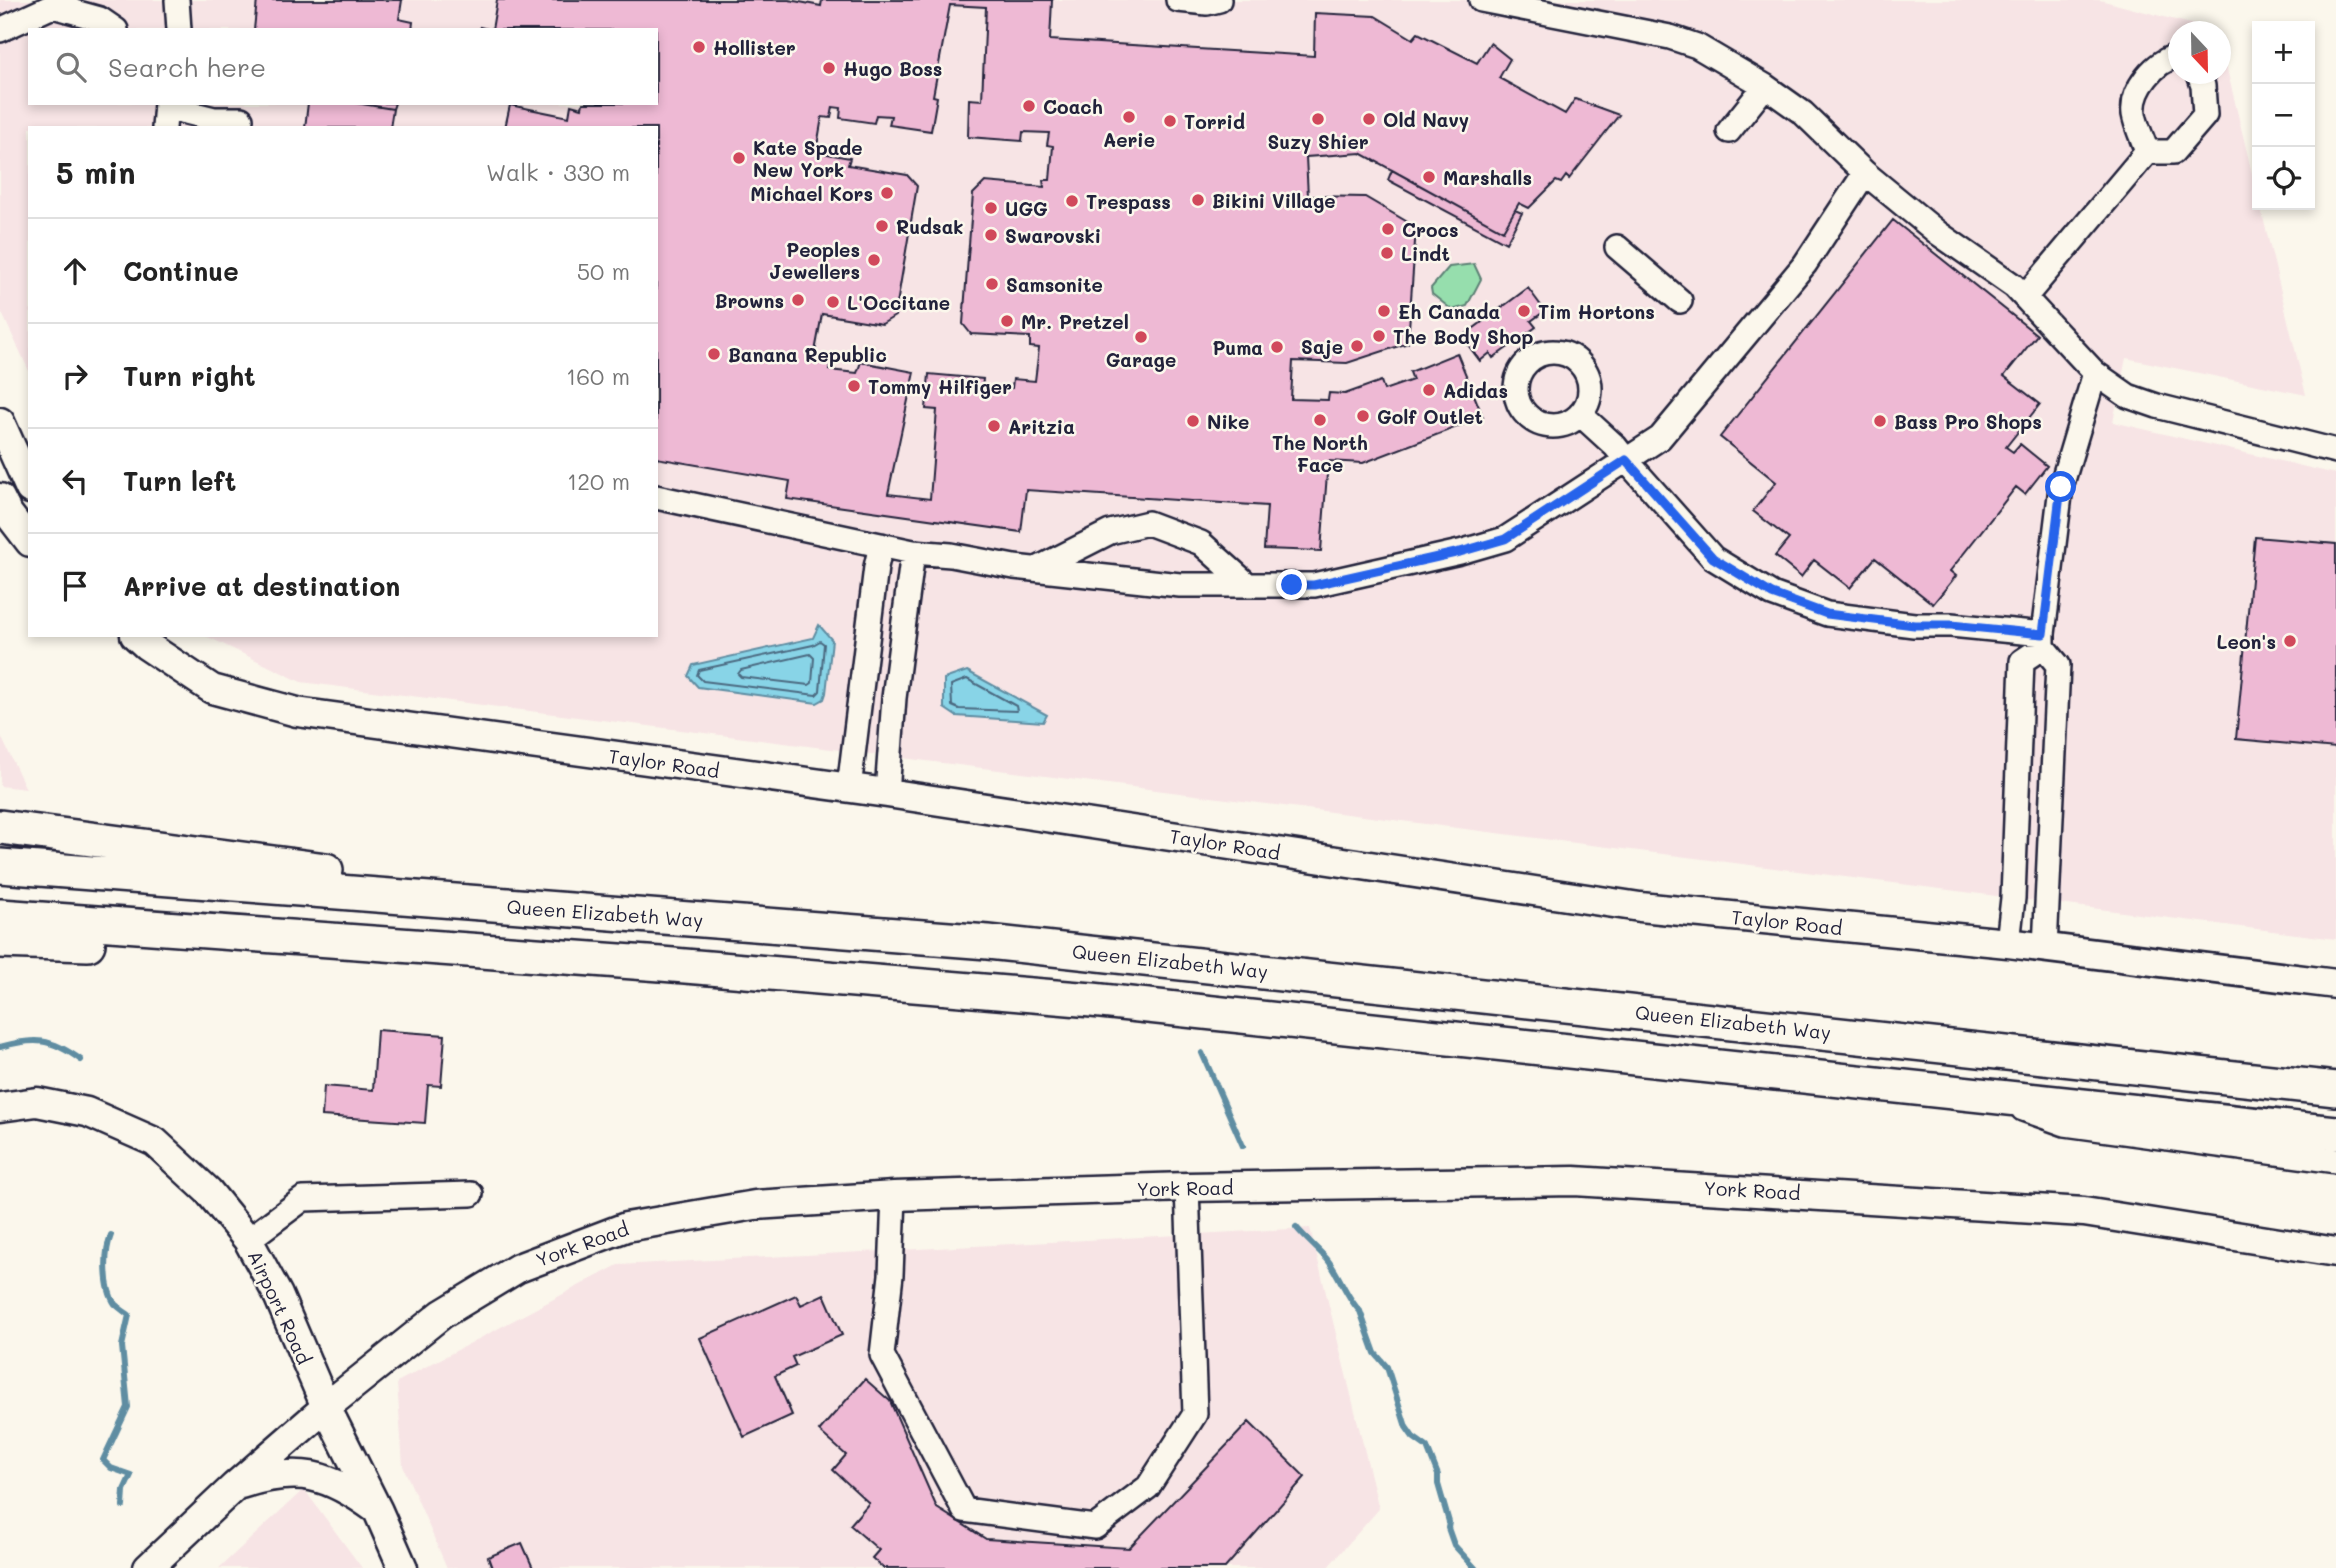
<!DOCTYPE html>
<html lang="en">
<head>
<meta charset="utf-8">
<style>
  body { margin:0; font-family:Mali,sans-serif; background:#f6f6f6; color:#222 }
  .controls { position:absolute; right:21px; top:21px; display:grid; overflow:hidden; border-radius:0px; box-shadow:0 4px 10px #0003 }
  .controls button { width:63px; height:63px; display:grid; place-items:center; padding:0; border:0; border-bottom:2px solid #e0e0e0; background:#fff; color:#222; font:35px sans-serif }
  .compass { position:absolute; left:2168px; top:21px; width:63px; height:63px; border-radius:50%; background:#fff; box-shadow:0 4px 10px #0003; rotate:158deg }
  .stop { position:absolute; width:21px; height:21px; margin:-16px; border:5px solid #2563eb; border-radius:50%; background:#fff }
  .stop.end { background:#2563eb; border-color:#fff; box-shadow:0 2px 7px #0008 }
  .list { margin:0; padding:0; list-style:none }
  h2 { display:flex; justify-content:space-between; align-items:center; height:91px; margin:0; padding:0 28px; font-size:30px }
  h2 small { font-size:23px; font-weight:400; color:#767676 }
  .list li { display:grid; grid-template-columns:46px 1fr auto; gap:21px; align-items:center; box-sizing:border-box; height:105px; padding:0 28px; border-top:2px solid #e0e0e0 }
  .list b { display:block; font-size:26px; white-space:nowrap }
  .list em { font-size:23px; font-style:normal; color:#767676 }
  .icon { flex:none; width:38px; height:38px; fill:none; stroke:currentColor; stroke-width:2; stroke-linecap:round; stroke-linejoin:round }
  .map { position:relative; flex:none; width:2336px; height:1568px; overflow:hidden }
  .search { position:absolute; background:#fff; box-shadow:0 4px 10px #0003; left:28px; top:28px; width:630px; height:77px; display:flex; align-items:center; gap:18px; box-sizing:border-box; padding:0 24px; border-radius:0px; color:#767676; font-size:26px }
  .panel { position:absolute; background:#fff; box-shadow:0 4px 10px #0003; left:28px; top:126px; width:630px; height:511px; border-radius:0px }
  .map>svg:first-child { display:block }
  .built { fill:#f7e4e5; fill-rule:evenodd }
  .green { fill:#96dead; stroke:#5c8074; stroke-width:2 }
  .water { fill:#88d4e7; stroke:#5f8da2; stroke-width:2 }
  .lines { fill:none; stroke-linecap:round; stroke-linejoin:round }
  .shore { stroke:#4b6980; stroke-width:2 }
  .stream { stroke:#5f8da2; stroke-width:6 }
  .building { fill:#eeb9d4; stroke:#22223b; stroke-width:2; fill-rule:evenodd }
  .minor-casing { stroke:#22223b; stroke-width:28 }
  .major-casing { stroke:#22223b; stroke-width:33 }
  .highway-casing { stroke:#22223b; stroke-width:38 }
  .minor { stroke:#fbf7ec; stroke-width:23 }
  .major { stroke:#fbf7ec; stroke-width:28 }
  .highway { stroke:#fbf7ec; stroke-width:33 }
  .route { stroke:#2563eb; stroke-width:9 }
  .poi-dot { fill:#d1495b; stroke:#fbf7ec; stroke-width:2.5 }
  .labels { text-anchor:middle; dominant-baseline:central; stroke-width:5; stroke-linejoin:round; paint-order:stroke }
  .poi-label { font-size:19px; font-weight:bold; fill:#22223b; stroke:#fbf7ec; text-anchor:start }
  .street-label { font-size:19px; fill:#22223b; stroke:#fbf7ec }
</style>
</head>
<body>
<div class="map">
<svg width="2336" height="1568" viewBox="0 0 2336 1568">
  <rect width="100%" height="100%" fill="#fbf7ec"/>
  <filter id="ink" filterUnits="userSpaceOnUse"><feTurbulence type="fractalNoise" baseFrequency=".0143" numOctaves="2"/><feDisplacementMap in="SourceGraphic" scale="14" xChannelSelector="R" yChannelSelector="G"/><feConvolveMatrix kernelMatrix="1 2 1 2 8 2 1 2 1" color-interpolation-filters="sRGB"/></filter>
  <g filter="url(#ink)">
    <path class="built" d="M0,0H2100L2217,31L2178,32V74H2220L2221,44L2257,194V205H2260L2306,395L2126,358L2113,422L2336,474V939L301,682L204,635H656V128H30V373L0,309ZM30,30H656V103H30Z
      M0,734L26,789L0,786Z
      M1310,1228L1379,1509L1327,1568H447L403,1466L397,1382L618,1265Z
      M304,1489L362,1568H219Z"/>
    <path class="green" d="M1474,264L1481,279L1467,306L1452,310L1432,294L1431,288L1449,267Z"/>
    <path class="water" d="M819,625L832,640L826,693L824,699L817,703L698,687L688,676L693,665L813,638Z
      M967,671L1047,715L1043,722L956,716L944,708V679Z"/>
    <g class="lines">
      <path class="shore" d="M820,641L824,644L820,691L816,695L703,681L697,675L699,670L813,645Z
        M810,654L814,658L812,683L809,685L741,677L738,674L741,670Z
        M967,679L1016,706L1017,711L959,709L952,706L951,685Z"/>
      <path class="stream" d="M0,1047C35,1037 51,1038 81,1060
        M1202,1053L1243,1146
        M1296,1227C1306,1239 1317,1248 1327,1259C1339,1274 1348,1300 1360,1311L1375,1353L1387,1367L1406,1427L1413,1437L1427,1447L1438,1475V1484L1449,1522L1448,1528L1454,1545L1475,1568
        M111,1235C104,1252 104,1289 115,1304C119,1308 125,1312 129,1315L122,1346L128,1407L103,1460L111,1468L131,1475L124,1490L123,1506"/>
    </g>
    <path class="building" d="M257,0H402L399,19L413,22L412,30H254Z
      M497,0H789L821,6L822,0H1052L1050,40L1314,56L1315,13L1375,16L1413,39L1418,33L1477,63L1490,43L1510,59L1499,78L1565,114L1575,99L1619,115L1569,179L1566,176L1561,183L1556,181L1529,208L1519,203L1503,231L1361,153L1306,157L1308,196L1365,197L1416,227L1408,343L1347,363L1293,361L1291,399L1328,400L1329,393L1345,394L1381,381L1384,390L1413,380L1410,372L1457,353L1483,417L1363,463L1328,461L1321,551L1264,549L1267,506L1026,490L1021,532L787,499L790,481L656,458V128H505L510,105L569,117L571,105L582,108L583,103H656V30H480V27L492,30ZM950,5L986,7L982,100L969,99L968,137L1022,141L1023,132L1049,133L1047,145L1053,146L1050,180H1043L1044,187L985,182L973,194L968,257L963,324L971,334L1030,337V347L1039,348L1035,381L1013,379L1012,388H982L983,379L929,374L926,409L937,410L930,499L888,494L914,372L861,362L857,373L829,370L831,359L814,357L822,314L882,324L895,316L917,186L907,175L848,165L850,158L816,152L822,117L831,118L833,107L841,108L840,118L874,123L876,115L891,116L889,125L931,131L937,97L933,96Z
      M308,103H356L393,109L390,128H305Z
      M356,103H395L393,109Z
      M1392,170L1503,231L1515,210L1522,213L1506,243L1388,180Z
      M1893,220L2037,335L2004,376L2040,404L2006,447L2013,452L2020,444L2047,466L2025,494L2016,487L1950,571L1956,576L1933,604L1875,558L1850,588L1814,560L1801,577L1775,556L1789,539L1753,511L1776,482L1720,437Z
      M1528,288L1545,311L1531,321L1536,327L1493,358L1490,353L1480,361L1462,337Z
      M2255,537L2336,544V748L2236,739Z
      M377,1030L445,1035L441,1086L428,1085L425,1123L322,1116L324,1086L373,1090Z
      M824,1294L842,1335L792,1357L796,1366L775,1376L792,1415L744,1437L700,1338L796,1295L801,1305Z
      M865,1379L890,1401L937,1508L986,1539L1129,1548L1249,1422L1305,1477L1225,1568H883L872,1558L879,1550L850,1525L869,1503L833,1470L846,1455L819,1431Z
      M522,1543L533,1568H492L488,1557Z"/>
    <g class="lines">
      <g class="minor-casing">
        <path id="minor" d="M177,0L179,30
          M1178,0L1207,3L1219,0
          M1481,0L1670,37L1697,46L1765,86L1803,113L1865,173L1938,233L2014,286L2095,373L2128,396L2157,406L2336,451
          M53,6L100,19L116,30
          M0,30L66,0
          M166,107L214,119H241
          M164,128L166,103
          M1729,131L1765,86
          M2147,152C2143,140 2136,126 2134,114C2131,89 2156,60 2178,56
          M2147,152H2173L2205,115L2203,86L2199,74
          M1617,247L1680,301
          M2025,297L2147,152
          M1516 389a37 37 0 1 1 74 0a37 37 0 1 1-74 0Z
          M1580,414L1615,446L1626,460L1713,558L1772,594L1827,614L1914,625H1951L2043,634
          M656,497L913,552L951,555L1014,567L1180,585H1314L1460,552L1505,539L1660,438L1805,264L1865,173
          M1037,569L1110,532L1148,523L1201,543L1248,585
          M849,788L876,567L881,545
          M887,793L894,698L913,552
          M2008,943L2013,898L2022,661L2043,647
          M2045,948L2058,665L2043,647V634L2061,487L2095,373
          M2023,1109L2065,1124L2336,1161
          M894,1196L891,1275L882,1355L964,1510L1095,1527L1148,1487L1195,1414L1187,1187
          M248,1240L303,1199L471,1194"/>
      </g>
      <g class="major-casing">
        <path id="major" d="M0,422L30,489
          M0,498L7,512L30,542
          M135,635L146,645L212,689L297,712L887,793L1640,907L2008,943L2336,984
          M0,1107L37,1102L87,1112L155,1142L208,1191L248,1240L278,1295L326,1407L378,1511L403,1568
          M241,1484C299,1466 327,1473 376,1509
          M148,1568L235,1486L326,1407L442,1314L518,1268L626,1227L755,1205L894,1196L1187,1187L1574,1181L2084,1212L2336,1252"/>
      </g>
      <g class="highway-casing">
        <path id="highway" d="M0,827L326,870
          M0,866L988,942L2336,1089
          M0,916L661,964L1092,1000L2336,1133
          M0,941L88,944"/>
      </g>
      <use href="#minor" class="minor"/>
      <use href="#major" class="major"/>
      <use href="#highway" class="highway"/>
    </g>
  </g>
  <g class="lines" filter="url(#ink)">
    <path class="route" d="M1292,585H1314L1460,552L1505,539L1626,460L1713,558L1772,594L1827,614L1914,625H1951L2043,634L2061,487"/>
  </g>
  <g class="poi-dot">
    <circle cx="699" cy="47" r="7"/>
    <circle cx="829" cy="68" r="7"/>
    <circle cx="1029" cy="106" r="7"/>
    <circle cx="1129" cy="117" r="7"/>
    <circle cx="1318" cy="119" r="7"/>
    <circle cx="1369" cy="119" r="7"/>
    <circle cx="1170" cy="121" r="7"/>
    <circle cx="739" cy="158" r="7"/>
    <circle cx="1429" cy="177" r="7"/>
    <circle cx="887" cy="193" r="7"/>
    <circle cx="1198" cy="200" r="7"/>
    <circle cx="1072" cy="201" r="7"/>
    <circle cx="991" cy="208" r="7"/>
    <circle cx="882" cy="226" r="7"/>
    <circle cx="1388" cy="229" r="7"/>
    <circle cx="991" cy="235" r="7"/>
    <circle cx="1387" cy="253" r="7"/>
    <circle cx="874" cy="260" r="7"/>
    <circle cx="992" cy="284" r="7"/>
    <circle cx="798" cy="300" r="7"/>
    <circle cx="833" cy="302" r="7"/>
    <circle cx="1384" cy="311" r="7"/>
    <circle cx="1524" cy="311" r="7"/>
    <circle cx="1007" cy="321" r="7"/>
    <circle cx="1379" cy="336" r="7"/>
    <circle cx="1141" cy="337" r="7"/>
    <circle cx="1357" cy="346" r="7"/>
    <circle cx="1277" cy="347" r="7"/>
    <circle cx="714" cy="354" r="7"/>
    <circle cx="854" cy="386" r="7"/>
    <circle cx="1429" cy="390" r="7"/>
    <circle cx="1363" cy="416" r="7"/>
    <circle cx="1320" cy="420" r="7"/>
    <circle cx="1193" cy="421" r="7"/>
    <circle cx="1880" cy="421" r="7"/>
    <circle cx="994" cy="426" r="7"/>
    <circle cx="2290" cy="641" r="7"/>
  </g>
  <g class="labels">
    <g class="poi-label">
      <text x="713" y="47">Hollister</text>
      <text x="843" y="68">Hugo Boss</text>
      <text x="1043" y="106">Coach</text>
      <text x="1383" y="119">Old Navy</text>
      <text x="1184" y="121">Torrid</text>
      <text x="1129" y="139" text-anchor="middle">Aerie</text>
      <text x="1318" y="141" text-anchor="middle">Suzy Shier</text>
      <text x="753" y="147">Kate Spade<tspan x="753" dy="22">New York</tspan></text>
      <text x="1443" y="177">Marshalls</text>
      <text x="873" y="193" text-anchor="end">Michael Kors</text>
      <text x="1212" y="200">Bikini Village</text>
      <text x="1086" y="201">Trespass</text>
      <text x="1005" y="208">UGG</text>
      <text x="896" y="226">Rudsak</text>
      <text x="1402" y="229">Crocs</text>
      <text x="1005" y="235">Swarovski</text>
      <text x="860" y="249" text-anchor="end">Peoples<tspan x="860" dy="22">Jewellers</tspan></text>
      <text x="1401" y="253">Lindt</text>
      <text x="1006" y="284">Samsonite</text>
      <text x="784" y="300" text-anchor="end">Browns</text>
      <text x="847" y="302">L'Occitane</text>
      <text x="1398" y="311">Eh Canada</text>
      <text x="1538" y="311">Tim Hortons</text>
      <text x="1021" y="321">Mr. Pretzel</text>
      <text x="1393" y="336">The Body Shop</text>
      <text x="1343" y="346" text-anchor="end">Saje</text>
      <text x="1263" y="347" text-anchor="end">Puma</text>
      <text x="728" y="354">Banana Republic</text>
      <text x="1141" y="359" text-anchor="middle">Garage</text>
      <text x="868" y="386">Tommy Hilfiger</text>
      <text x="1443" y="390">Adidas</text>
      <text x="1377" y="416">Golf Outlet</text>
      <text x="1207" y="421">Nike</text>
      <text x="1894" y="421">Bass Pro Shops</text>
      <text x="1008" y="426">Aritzia</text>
      <text x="1320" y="442" text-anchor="middle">The North<tspan x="1320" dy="22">Face</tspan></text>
      <text x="2276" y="641" text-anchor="end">Leon's</text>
    </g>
    <g class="street-label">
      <text transform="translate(664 763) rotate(8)">Taylor Road</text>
      <text transform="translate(1225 844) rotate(9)">Taylor Road</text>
      <text transform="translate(605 913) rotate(4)">Queen Elizabeth Way</text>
      <text transform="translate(1787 922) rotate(6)">Taylor Road</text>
      <text transform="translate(1170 961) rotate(6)">Queen Elizabeth Way</text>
      <text transform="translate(1733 1022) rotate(6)">Queen Elizabeth Way</text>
      <text transform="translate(1185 1188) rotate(-1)">York Road</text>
      <text transform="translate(1752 1190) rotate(3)">York Road</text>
      <text transform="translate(582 1244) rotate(-20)">York Road</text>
      <text transform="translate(280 1307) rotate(65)">Airport Road</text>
    </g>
  </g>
</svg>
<div class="controls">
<button>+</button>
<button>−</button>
<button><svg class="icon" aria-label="locate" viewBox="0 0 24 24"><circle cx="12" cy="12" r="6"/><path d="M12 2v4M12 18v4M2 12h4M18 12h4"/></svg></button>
</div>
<svg class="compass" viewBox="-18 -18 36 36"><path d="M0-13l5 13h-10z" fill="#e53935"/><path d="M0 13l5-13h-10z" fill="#767676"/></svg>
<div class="stop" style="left:2061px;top:487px"></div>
<div class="stop end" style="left:1292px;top:585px"></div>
<div class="search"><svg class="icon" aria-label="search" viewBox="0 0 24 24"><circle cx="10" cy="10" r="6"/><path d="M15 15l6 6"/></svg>Search here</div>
<section class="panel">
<h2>5 min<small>Walk · 330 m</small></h2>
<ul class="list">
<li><svg class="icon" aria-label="ahead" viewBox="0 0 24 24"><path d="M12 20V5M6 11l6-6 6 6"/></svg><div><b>Continue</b></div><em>50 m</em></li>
<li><svg class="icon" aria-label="right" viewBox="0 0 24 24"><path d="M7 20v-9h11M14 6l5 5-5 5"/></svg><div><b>Turn right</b></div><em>160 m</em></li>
<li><svg class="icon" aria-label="left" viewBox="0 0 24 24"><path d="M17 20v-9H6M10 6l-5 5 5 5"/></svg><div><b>Turn left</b></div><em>120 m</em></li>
<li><svg class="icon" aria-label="arrive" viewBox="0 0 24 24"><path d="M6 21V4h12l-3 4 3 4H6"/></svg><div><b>Arrive at destination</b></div></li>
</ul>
</section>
</div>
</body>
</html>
